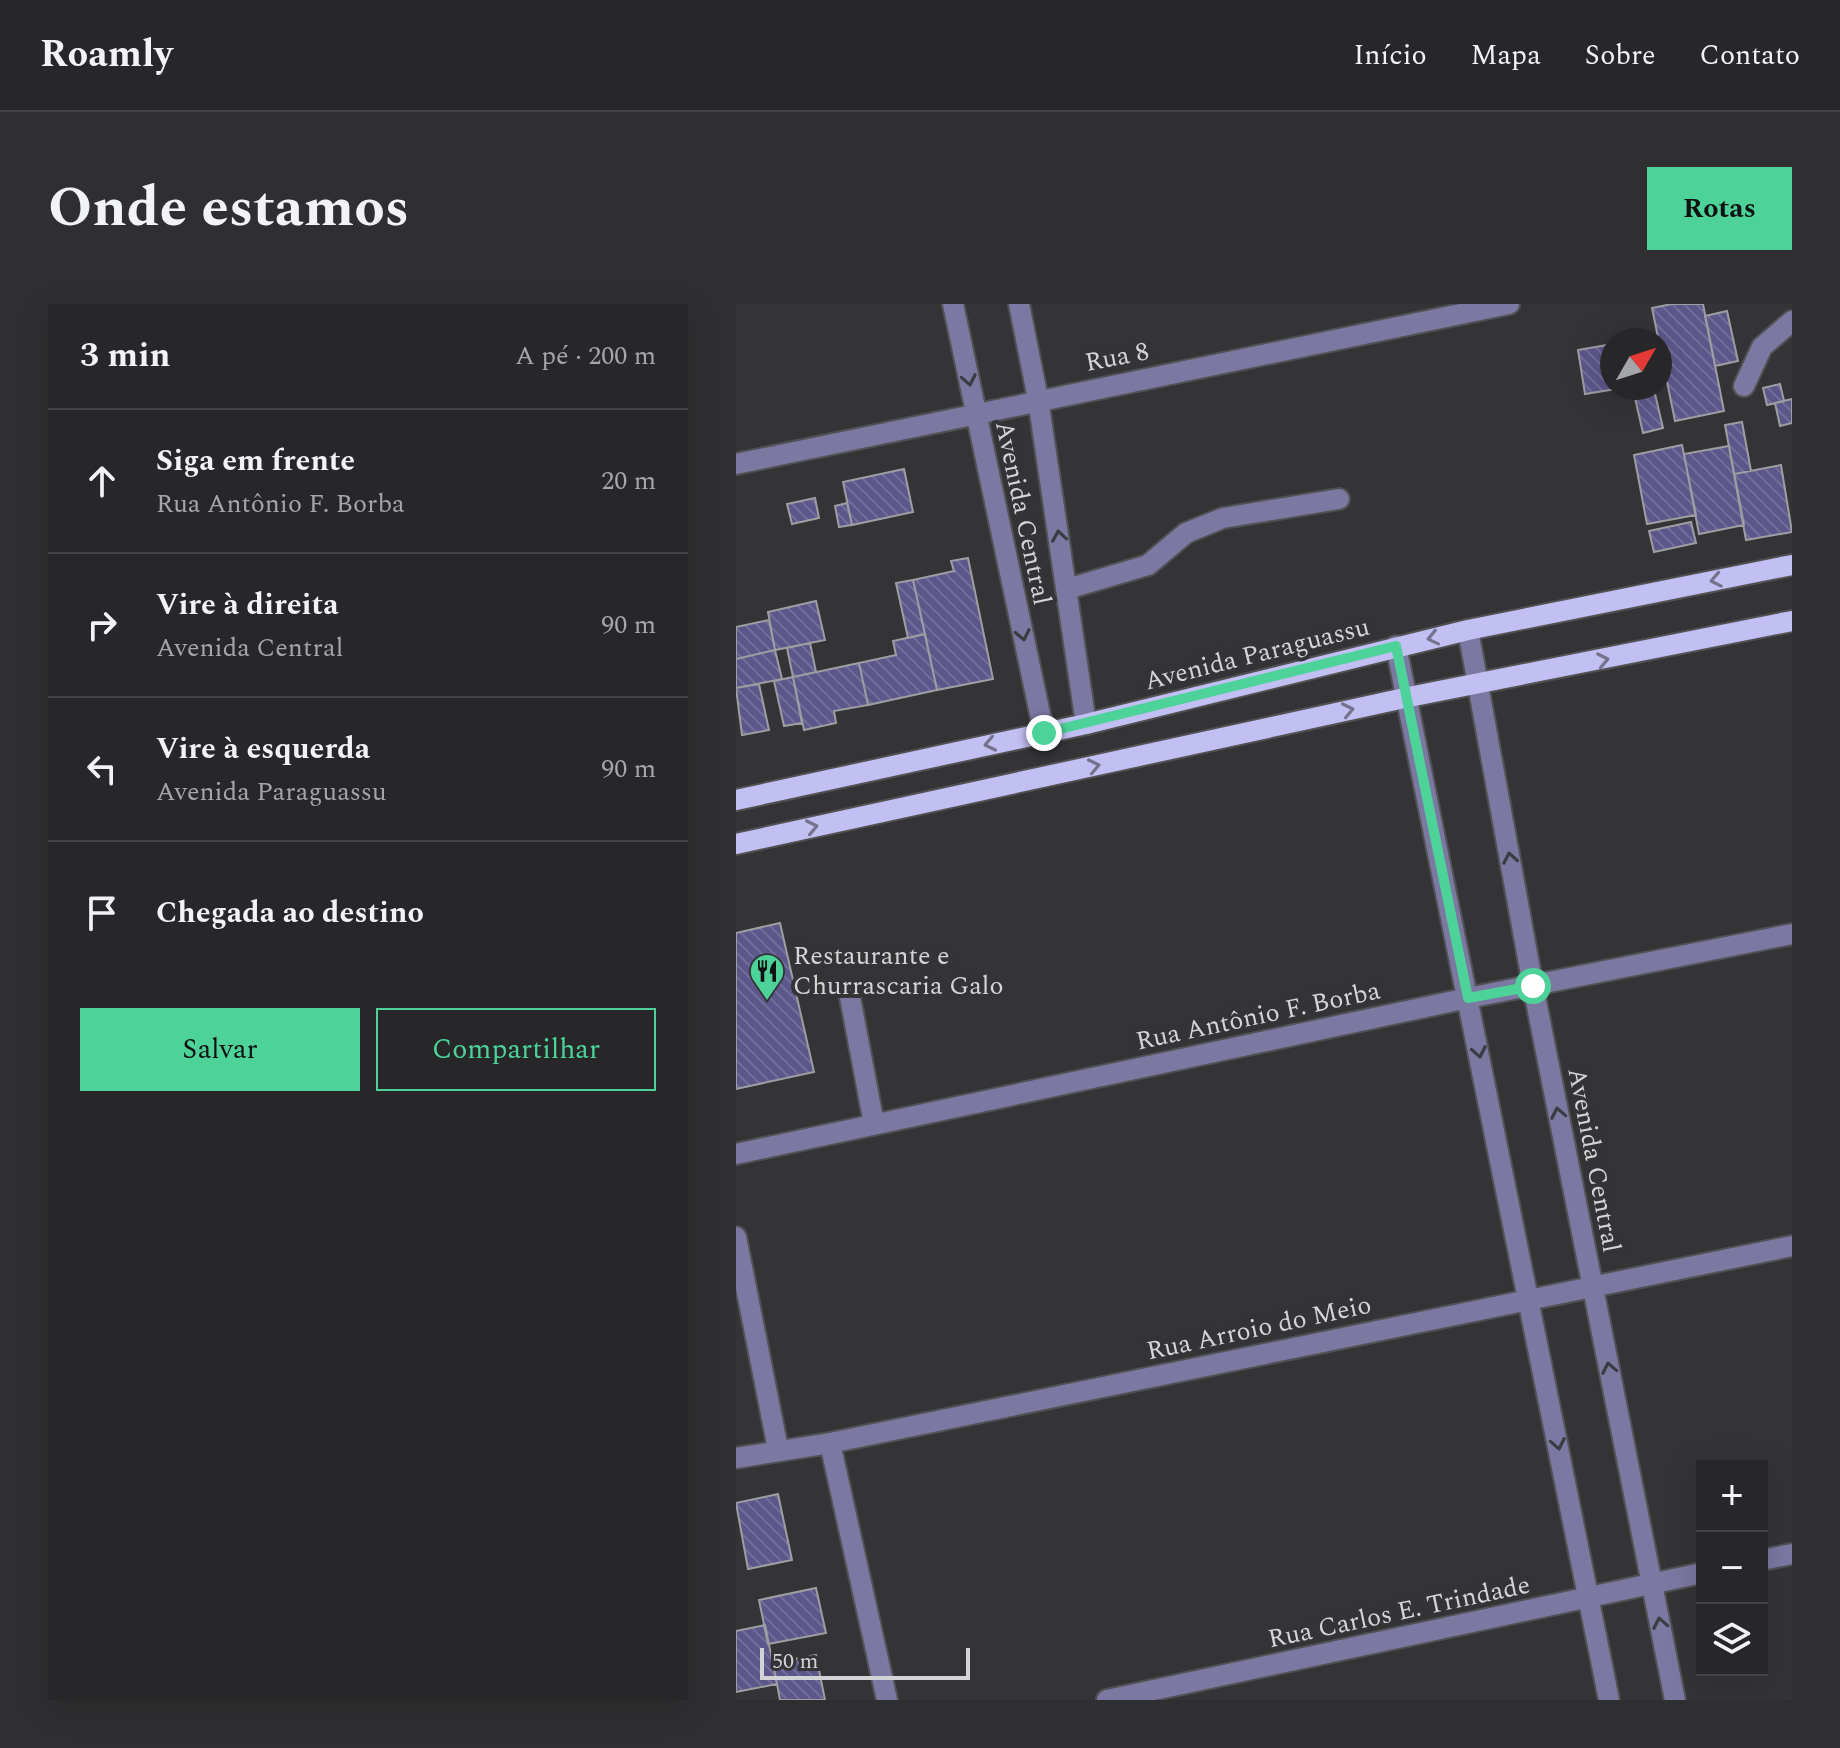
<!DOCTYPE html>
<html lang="pt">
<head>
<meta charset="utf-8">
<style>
  body { margin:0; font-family:Spectral,serif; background:#2f2f31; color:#f1f3f6 }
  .controls { position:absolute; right:24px; bottom:24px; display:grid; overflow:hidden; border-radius:0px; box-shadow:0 8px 32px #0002 }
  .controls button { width:72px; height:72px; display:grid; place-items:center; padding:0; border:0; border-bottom:2px solid #434446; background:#272729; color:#f1f3f6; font:40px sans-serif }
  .compass { position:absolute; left:864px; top:24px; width:72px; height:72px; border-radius:50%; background:#272729; box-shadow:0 8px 32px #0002; rotate:51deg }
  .scale { position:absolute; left:24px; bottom:20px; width:210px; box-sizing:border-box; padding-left:8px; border:4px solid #d4d4d6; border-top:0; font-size:22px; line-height:28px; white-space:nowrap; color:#d4d4d6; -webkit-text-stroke:6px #343437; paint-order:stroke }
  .stop { position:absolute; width:24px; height:24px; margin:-18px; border:6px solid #4dd39a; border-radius:50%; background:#fff }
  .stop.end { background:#4dd39a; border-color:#fff; box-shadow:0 2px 8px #0008 }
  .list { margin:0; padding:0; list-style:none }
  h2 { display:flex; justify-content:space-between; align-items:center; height:104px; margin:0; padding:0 32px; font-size:34px }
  h2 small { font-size:26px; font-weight:400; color:#a4a5a8 }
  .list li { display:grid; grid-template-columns:52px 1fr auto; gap:24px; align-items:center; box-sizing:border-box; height:144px; padding:0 32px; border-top:2px solid #434446 }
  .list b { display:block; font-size:30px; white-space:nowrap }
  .list p { margin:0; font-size:26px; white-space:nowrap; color:#a4a5a8 }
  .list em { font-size:26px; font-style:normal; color:#a4a5a8 }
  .actions { display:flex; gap:16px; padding:24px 32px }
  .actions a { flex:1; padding:18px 0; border:2px solid #4dd39a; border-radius:0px; text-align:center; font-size:28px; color:#4dd39a }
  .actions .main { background:#4dd39a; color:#111 }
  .icon { flex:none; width:44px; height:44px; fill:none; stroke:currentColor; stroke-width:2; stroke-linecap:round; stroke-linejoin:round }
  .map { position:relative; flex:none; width:1056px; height:1396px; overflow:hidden; border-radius:0px }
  header { display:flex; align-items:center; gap:48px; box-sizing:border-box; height:112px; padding:0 40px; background:#272729; border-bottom:2px solid #434446 }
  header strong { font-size:38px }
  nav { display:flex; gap:44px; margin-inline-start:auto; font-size:28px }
  .intro { display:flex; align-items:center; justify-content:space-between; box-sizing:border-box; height:192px; padding:0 48px }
  h1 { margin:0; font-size:56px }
  .button { padding:20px 36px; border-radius:0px; background:#4dd39a; color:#111; font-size:28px; font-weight:700 }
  main { display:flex; gap:48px; padding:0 48px }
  aside { flex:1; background:#272729; border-radius:0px; box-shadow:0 8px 32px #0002 }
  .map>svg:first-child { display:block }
  .building { fill:url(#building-back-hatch); stroke:#9e9da2; stroke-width:2 }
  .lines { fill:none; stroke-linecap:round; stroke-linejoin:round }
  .minor-casing { stroke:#515154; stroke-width:24 }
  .major-casing { stroke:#515154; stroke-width:24 }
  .minor { stroke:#7b78a2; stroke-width:20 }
  .major { stroke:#c2bff3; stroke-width:20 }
  .oneway { stroke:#3b3b42 }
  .oneway2 { stroke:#74738c }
  .route { stroke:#4dd39a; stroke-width:10 }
  .labels { text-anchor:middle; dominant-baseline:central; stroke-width:8; stroke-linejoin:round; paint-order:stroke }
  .street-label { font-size:26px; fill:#d4d4d6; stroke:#343437 }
  .poi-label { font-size:26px; fill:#d4d4d6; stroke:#343437; text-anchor:start }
</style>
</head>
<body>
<header>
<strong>Roamly</strong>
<nav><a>Início</a><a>Mapa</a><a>Sobre</a><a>Contato</a></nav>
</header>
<div class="intro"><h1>Onde estamos</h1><a class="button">Rotas</a></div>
<main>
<aside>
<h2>3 min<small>A pé · 200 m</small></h2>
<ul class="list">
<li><svg class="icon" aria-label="ahead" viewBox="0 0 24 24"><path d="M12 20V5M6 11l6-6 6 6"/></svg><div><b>Siga em frente</b><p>Rua Antônio F. Borba</p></div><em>20 m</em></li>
<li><svg class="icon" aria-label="right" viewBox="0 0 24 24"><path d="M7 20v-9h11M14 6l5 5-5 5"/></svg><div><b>Vire à direita</b><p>Avenida Central</p></div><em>90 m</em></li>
<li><svg class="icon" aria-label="left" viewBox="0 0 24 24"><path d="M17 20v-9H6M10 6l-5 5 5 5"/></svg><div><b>Vire à esquerda</b><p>Avenida Paraguassu</p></div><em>90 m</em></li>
<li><svg class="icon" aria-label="arrive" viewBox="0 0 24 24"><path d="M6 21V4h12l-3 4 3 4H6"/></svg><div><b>Chegada ao destino</b></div></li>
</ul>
<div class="actions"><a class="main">Salvar</a><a>Compartilhar</a></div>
</aside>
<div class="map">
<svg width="1056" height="1396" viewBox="0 0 1056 1396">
  <defs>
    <pattern id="building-back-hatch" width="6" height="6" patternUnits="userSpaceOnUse" patternTransform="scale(2)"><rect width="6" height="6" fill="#5c578a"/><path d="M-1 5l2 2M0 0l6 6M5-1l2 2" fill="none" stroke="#726e9a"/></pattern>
  </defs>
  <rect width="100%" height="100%" fill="#343437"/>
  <path class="building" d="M936,0H967L988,107L939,117L916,4Z
    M991,7L1002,57L979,62L969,12Z
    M871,41L876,84L880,85L849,90L842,46Z
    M1044,80L1048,97L1031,101L1027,84Z
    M897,84H918L919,90L899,94Z
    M919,90L927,124L907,129L899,94Z
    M1056,95V119L1044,122L1039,99Z
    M1006,118L1015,167L998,170L989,121Z
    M946,141L960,211L911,220L898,151Z
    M993,142L1008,221L963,230L948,150Z
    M1045,161L1056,228L1010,236L998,170Z
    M168,165L177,208L116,221L107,178Z
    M79,194L83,214L56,220L51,200Z
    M111,199L116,221L103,223L99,202Z
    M955,218L960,239L918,248L913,227Z
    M232,254L257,375L201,386L177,276L218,267L215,257Z
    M177,276L189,330L172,334L160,279Z
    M80,297L89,336L39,346L32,308Z
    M33,316L39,346L0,355V323Z
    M189,330L201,386L132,401L123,359L160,351L157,337Z
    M74,339L80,368L57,373L51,344Z
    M39,346L46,375L0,384V355Z
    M123,359L132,401L98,407L100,419L68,426L57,373Z
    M57,373L66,419L48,422L38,377Z
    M23,380L33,426L6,431L0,384Z
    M44,619L78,768L0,785V629Z
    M42,1190L56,1256L12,1265L0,1199Z
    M80,1284L90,1329L32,1340L23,1296Z
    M29,1321L41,1380L0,1388V1327Z
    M80,1351L89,1396H44L37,1359Z"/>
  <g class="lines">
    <g class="minor-casing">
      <path id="minor" d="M217,0L308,429
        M283,0L302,95L350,420
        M1008,82L1026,43L1056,17
        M0,160L773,0
        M331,285L412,261L450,229L487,214L603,195
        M732,326L797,682L939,1396
        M660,342L873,1396
        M113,688L138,820
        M0,850L732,694L1056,630
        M0,933L42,1145
        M94,1139L151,1396
        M0,1154L94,1139L1056,942
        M1026,1256L1056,1250
        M371,1396L966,1269"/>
    </g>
    <g class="major-casing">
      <path id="major" d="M0,496L350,420L732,326L1056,261
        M0,540L673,393L1056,317"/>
    </g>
    <use href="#minor" class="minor"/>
    <use href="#major" class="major"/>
  </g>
  <defs><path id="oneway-chevron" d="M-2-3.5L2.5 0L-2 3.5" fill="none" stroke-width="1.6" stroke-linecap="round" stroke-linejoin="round" transform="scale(2)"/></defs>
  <g class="oneway">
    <use href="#oneway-chevron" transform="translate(233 76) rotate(79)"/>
    <use href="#oneway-chevron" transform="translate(323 232) rotate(-99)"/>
    <use href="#oneway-chevron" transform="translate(287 331) rotate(78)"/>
    <use href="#oneway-chevron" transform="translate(774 554) rotate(-100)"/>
    <use href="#oneway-chevron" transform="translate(743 748) rotate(79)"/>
    <use href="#oneway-chevron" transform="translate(822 809) rotate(-101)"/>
    <use href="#oneway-chevron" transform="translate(873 1064) rotate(-101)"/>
    <use href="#oneway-chevron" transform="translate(822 1140) rotate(79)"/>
    <use href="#oneway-chevron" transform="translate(924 1319) rotate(-101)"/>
  </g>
  <g class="oneway2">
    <use href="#oneway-chevron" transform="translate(980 276) rotate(169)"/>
    <use href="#oneway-chevron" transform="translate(697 334) rotate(167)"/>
    <use href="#oneway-chevron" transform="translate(867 356) rotate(-12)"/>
    <use href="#oneway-chevron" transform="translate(612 406) rotate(-12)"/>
    <use href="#oneway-chevron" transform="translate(254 440) rotate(168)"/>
    <use href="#oneway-chevron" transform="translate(358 462) rotate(-12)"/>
    <use href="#oneway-chevron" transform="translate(76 523) rotate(-12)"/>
  </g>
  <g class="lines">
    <path class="route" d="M308,429L660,342L732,694L797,682"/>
  </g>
  <defs>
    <g id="restaurant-pin" transform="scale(1.8)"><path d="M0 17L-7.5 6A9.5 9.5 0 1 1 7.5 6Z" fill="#4dd39a" stroke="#343437"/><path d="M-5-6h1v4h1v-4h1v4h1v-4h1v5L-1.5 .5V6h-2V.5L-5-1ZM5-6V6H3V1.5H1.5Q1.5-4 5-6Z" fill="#111"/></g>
  </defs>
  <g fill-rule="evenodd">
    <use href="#restaurant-pin" x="31" y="667"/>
  </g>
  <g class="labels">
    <g class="street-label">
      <text transform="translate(381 53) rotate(-11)">Rua 8</text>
      <text transform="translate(287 209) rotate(78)">Avenida Central</text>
      <text transform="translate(521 350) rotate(-14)">Avenida Paraguassu</text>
      <text transform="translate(522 712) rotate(-12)">Rua Antônio F. Borba</text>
      <text transform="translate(858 856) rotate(79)">Avenida Central</text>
      <text transform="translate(523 1024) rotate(-12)">Rua Arroio do Meio</text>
      <text transform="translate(663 1308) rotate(-12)">Rua Carlos E. Trindade</text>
    </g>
    <g class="poi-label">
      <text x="57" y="652">Restaurante e<tspan x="57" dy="30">Churrascaria Galo</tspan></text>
    </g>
  </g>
</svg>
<div class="controls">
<button>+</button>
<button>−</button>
<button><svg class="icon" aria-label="layers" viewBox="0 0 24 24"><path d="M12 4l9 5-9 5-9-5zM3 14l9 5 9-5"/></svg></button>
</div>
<svg class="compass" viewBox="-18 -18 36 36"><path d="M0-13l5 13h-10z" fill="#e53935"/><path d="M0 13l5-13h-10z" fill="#a4a5a8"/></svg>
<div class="scale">50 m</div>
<div class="stop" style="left:797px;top:682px"></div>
<div class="stop end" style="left:308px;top:429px"></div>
</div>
</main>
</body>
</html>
